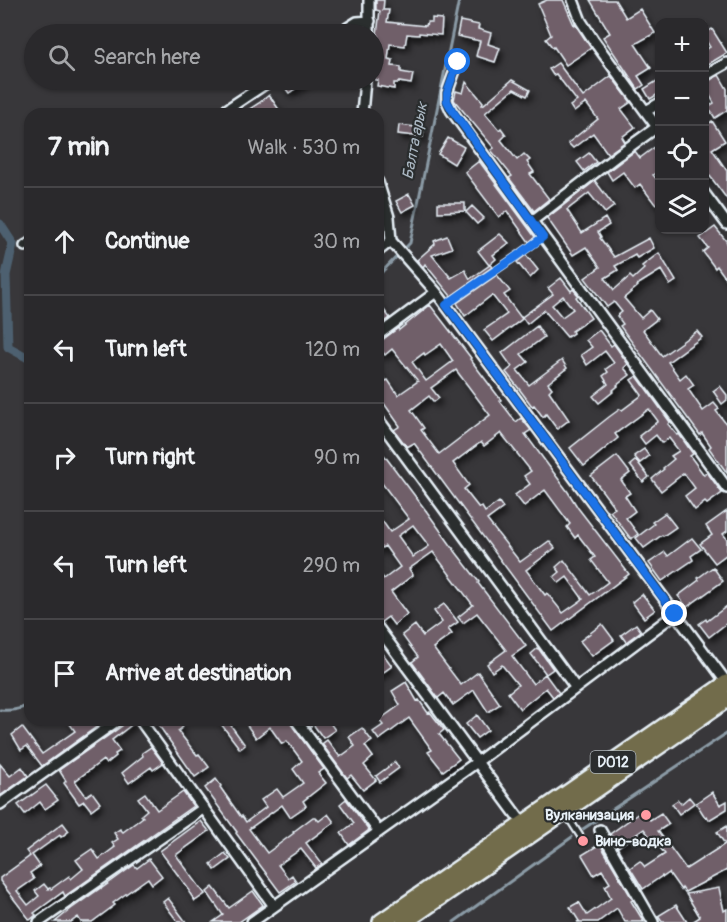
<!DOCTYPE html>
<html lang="en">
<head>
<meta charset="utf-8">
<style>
  body { margin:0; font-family:Pangolin,sans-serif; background:#363538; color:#f1f3f6 }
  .controls { position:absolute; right:18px; top:18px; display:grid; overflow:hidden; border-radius:12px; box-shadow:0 2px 4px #0004 }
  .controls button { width:54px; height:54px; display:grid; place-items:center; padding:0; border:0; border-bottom:2px solid #464548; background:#2a292c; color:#f1f3f6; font:30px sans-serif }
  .stop { position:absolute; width:18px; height:18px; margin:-14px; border:4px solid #1a73e8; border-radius:50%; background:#fff }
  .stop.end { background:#1a73e8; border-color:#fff; box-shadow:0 2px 6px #0008 }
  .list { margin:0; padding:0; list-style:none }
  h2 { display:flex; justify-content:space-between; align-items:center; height:78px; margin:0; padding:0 24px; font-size:26px }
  h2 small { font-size:20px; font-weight:400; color:#a5a6a9 }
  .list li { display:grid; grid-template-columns:39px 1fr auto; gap:18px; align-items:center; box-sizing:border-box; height:108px; padding:0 24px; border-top:2px solid #464548 }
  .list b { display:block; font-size:22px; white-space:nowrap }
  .list em { font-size:20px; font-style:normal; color:#a5a6a9 }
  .icon { flex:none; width:33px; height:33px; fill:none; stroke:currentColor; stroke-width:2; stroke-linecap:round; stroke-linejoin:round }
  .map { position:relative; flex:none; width:727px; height:922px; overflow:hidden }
  .search { position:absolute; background:#2a292c; box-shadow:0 2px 4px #0004; left:24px; top:24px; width:360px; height:66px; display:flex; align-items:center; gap:15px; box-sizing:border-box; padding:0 21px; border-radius:33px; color:#a5a6a9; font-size:22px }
  .panel { position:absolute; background:#2a292c; box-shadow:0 2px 4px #0004; left:24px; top:108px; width:360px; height:618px; border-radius:18px }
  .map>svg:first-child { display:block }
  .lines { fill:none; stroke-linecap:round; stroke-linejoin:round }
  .stream { stroke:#8b9ba6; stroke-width:3 }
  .canal { stroke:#4d6170; stroke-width:9 }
  .building { fill:#705f69; stroke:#e8f1f8; stroke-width:1.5; fill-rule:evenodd; filter:url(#shadow) }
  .service-casing { stroke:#e8f1f8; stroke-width:9 }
  .minor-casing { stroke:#e8f1f8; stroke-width:14 }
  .trunk-casing { stroke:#e8f1f8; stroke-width:20 }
  .service { stroke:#2a2d2e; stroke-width:4.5 }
  .minor { stroke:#2a2d2e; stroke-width:9 }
  .trunk { stroke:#726c4b; stroke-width:15 }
  .route { stroke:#1a73e8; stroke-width:8 }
  .poi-dot { fill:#ff9aa2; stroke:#2a2d2e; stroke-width:2 }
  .labels { text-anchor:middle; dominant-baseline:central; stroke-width:4.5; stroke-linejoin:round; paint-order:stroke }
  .shield { fill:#2a2d2e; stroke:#afb6bb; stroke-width:1.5 }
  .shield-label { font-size:14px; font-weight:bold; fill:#e8f1f8 }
  .poi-label { font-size:15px; font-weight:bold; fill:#e8f1f8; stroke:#2a2d2e; text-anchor:end }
  .water-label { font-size:16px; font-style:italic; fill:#aab7c2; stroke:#2a2d2e }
</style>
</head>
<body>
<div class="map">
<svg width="727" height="922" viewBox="0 0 727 922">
  <defs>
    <filter id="shadow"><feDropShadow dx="3" dy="5" stdDeviation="3" flood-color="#0009"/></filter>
  </defs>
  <rect width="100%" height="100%" fill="#38373a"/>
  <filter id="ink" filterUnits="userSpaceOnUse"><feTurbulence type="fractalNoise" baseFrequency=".0167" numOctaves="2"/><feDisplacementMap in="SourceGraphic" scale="12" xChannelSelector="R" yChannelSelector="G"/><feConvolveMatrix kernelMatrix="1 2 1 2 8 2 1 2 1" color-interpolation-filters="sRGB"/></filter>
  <g filter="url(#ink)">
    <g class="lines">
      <path class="stream" d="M378,276L410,243L459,0
        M0,710C11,711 21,710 30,704
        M583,829L727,733
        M454,922L572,837"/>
      <path class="canal" d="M0,224L13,244L6,275L8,347L30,359"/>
    </g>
    <path class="building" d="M376,0H384L383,10H389L387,22L426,26L427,22H432V18L442,19L441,35L419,33V35L407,34L405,46L390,44L388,59L393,60L392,66L401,67V72L413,74L411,84L399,82V83H394V89L377,86L378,80H375L379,46H377L378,34H377L380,11L376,10Z
      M547,0H563L574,25L575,24L591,48L566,65L554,47L553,48L546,39L551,35L538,4Z
      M590,0H615L626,18L640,9L655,33L635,44L651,68L638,76L644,85L638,89L603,37L610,33Z
      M460,21L479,25L478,29L491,33L488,44L500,48L495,62L476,56L480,41L457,36Z
      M705,23L709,31L712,29L727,53L705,66V50L710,47L705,39Z
      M558,63L583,97L611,76L631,102L621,109L635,127L622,137L625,142L608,154L593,133L573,148L568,143L598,119L586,103L574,112L570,106L577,101L556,74L553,75L549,69Z
      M719,75L727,89V110L715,118L708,107L714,103L705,87V83Z
      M660,79V93L650,99L644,89Z
      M288,80H308L289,93L283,85Z
      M512,80L530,90L527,96L514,89L485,113L499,130L501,128L506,135L501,140L517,160L524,154L530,160L527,162L534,172L530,174L549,199L534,211L509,178L512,176L491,150L494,148L454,100L456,91L463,93L466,82L483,102L482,105H483Z
      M269,95L282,114H242L259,103Z
      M712,121L725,141L712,149L727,171V199L710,176L705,180V126Z
      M399,125L424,128L423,137L398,134Z
      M448,138L464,147L454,164L438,154Z
      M660,143V170L653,175L660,183V200L655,204L640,184L635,188L623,172L612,180L607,172L635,151L640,158Z
      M589,153L596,162L584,171L577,162Z
      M479,161L535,237L529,242L507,211L499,217L465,172Z
      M595,181L614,206L605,213L589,193L567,210L582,233L605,218L609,225L598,232L601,237L600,238L614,257L649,238L654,248L637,258L635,255L615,266L618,270L605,278L614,290L630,276L633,279L644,269L642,266L659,253L676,281L670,285L661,270L637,285L638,286L624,298L641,318L650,310L657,319L643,330L662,356L697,331L702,337L668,362L680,379L686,374L694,385L688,389L703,411L714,403L719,409L716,411L727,425V473L709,448L711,446L702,433L700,435L620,326L623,324L617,316L622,312L614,302L607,307L585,278L600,267L586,247L573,255L547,218Z
      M409,194L415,205L402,212L396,201Z
      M438,203H465V211L438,212Z
      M472,206L484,218L477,224L466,212Z
      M715,227L727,242V280L717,266L715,268L703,252L708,248L700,238Z
      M500,234L509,243L493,255L496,259L489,265L478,251Z
      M447,236L452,248L432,255L451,278L465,270L470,279L490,265L492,267L451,296L425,264L423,267L417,260L435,244L434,241Z
      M526,255L538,270L530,278L517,262Z
      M497,275L510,291L504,295L522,319L493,341L484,330L507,314L492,295L465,316L457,303Z
      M561,278L571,291L573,289L578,295L576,297L591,318L572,331L573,333L567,337L544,310L527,324L522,317L553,294L548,288ZM563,296L573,309L562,317L552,305Z
      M378,302L390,318L378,327Z
      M430,305L471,358L470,359L501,400L500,401L516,422L521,418L531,430L525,434L568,492L578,508L629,574L553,631L414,443L407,447L394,430L400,426L378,395V370L386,381L388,380L398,395L418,381L392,349L385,355L382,351L378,354V342L382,340L398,328L399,330ZM441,344L453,361L426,381L412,362L424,353L425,355ZM456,370L490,415L439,454L421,430L424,428L411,410L429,396L434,402L439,398L431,388ZM501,433L531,471L524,476L530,484L515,495L524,506L545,490L570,524L567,527L575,538L578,535L595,557L591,560L608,582L590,595L564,560L556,567L560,572L554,577L559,583L567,577L583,599L563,613L547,593L545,595L526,570L555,548L549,541L520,562L487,520L503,508L499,502L485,512L482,507L479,508L464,489L469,485L453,463L481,442L484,446Z
      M537,326L544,337L521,354L528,362L517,370L529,385L562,360L567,368L548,383L552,388L549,391L569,420L557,429L546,414L543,417L534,405L532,406L520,390L506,372L512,367L502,353Z
      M599,330L611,346L614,344L628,364L624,368L630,375L617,385L618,386L613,390L614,391L599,403L593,396L608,384L603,376L608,372L606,369L614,363L605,351L587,365L581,355L592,347L586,340Z
      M637,376L670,422L668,424L677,435L679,434L693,454L690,456L704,475L707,472L722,493L707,504L705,502L695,510L685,496L695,488L684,473L661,491L652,479L664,469L663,468L674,459L671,456L679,451L669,438L662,443L656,435L645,444L639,436L658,421L649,409L615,434L618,438L584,466L570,448L609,417L620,409L622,410L642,395L631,380Z
      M720,386L727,395V400L722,404L713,391Z
      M378,447L427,512L455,551L479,582L478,583L526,646L512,656L533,684L545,674L559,693L553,697L546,688L520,709L508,693L518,685L502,665L492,672L487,664L506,650L477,613L463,623L458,617L473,605L433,552L409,569L413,575L391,592L407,614L394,625L388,617L381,622L378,621V571L384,579L400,567L385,546L378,550V515L390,532L409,519L378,478ZM413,525L429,546L413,557L398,536Z
      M644,449L649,456L640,463L634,456Z
      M617,456L630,473L621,480L630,493L625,496L635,511L626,518L638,534L631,539L610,511L615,508L591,476Z
      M636,460L649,477L643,482L630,465Z
      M727,511V531L723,534L727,539V554L715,563L700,544L712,535L706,526Z
      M665,513L676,527L663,536L662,535L644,548L636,538L654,524L652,522Z
      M692,538L701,549L691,556L693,560L662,581L649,563L665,552L668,556Z
      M713,567L723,581L687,607L678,596L699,580L698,578Z
      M642,594L655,610L644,618L632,602Z
      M444,604L458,622L448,629L452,634L433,648L461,685L478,672L500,704L488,712L474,690L453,705L444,693L438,698L412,662L418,657L402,635L415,625L423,636L442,622L434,611Z
      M727,606V623L709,637L699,624L706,619L707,621Z
      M602,624L614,640L592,656L580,641Z
      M636,624L641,631L626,642L621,635Z
      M378,647L392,666L378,676Z
      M538,648L553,669L546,674L531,654Z
      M406,682L417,701L419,700L428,713L430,712L444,730L439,734L459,759L443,771L428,752L432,750L409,718L379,740L373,732L383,725L379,720L400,705L392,691Z
      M477,715L488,730L477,738L466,724Z
      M67,720H106L42,766L27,746L21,750L12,735L22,727L42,754L75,731Z
      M125,720H133L134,723L112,740L120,751L115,754L116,756L106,764L103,760L75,781L86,796L92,792L100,803L91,810L84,801L79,804L64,783L66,781L59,770L122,726Z
      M155,720H177L183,727L178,731L197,755L199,754L209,767L195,777Z
      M218,720H227L245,745L240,749Z
      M251,720H289L291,724L324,769L318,773L326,783L303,801L306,806L290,817L282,805L249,829L267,853L294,833L293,832L313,817H315L319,821L328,814L334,822L306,843L322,864L316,868L301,849L278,865L288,878L292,875L296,881L280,892L236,833L237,832L231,824L205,788L216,779L221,786L220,787L241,817L242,816L246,822L266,807L261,800L277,789L283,797L303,783L293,769L302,761L287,741L282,744L270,727L256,738L246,724Z
      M304,720H328L335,730L323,738L313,724L310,727Z
      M362,728L372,741L365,746L373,757L364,765L376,780L363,790L351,775L347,778L322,744L327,740L340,757L355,746L349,737Z
      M151,747L163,763L153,770L151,767L129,783L122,773L143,756L142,753Z
      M395,762L399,768L380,782L376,776Z
      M0,764L10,776L22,767L28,776L0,796Z
      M46,785L58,800L45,809L40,802L25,814L18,805Z
      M183,792L193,806L65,896L63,892L34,913L36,915L30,920L0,881V878L30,856L26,851L63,823L69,831L61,837L60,835L32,855L40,866L30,873L34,879L17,891L28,905L39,896L35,891L44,884L48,889L50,888L51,889L69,876L71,879L83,869L76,860L92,849L99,859L115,847L112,843L118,839L114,833L120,829L123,832L143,817L141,815L147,810L138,798L145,793L157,810Z
      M712,792L720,805L727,801V809L709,820L707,816L705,817L696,803Z
      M689,797L694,803L679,814L672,804L678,800L681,804Z
      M346,799L369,830L349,845L341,833L354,823L340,804Z
      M643,810L650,820L661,813L669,824L658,831L686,869L725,844L717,832L727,826V870L685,892L682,888L681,890L669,873L663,877L662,876L643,889L630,868L640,861L645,867L665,854L651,836L650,837L644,829L618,847L610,834Z
      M201,821L209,831L176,855L205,894L195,901L189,892L190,891L160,851Z
      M600,844L633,900L631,901L644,922H625L617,908L598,922H577L579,921L570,907L579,902L587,915L611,898L605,886L610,883L602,870L594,875L582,855Z
      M225,853L230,859L215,870L211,864Z
      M149,859L162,876L152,884L148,878L113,903L115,905L92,922H81L78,917L71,922H55L71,909L102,887V888L134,865L137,868Z
      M213,887L229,908L253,891L263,905L239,922H213L223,915L207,892Z
      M719,888L724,911L727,909V922H692L700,917L686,894Z
      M168,898L186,922H178L163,902Z
      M676,905L687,922H662L658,916Z"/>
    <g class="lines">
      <g class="service-casing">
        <path id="service" d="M446,305C478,281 512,261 544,236
          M566,814L584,842"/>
      </g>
      <g class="minor-casing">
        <path id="minor" d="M369,0V34
          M573,0L581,21L594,41L660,131
          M338,34L357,22L370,21
          M458,62L447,93V101L451,110L727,488
          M704,76L727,63
          M646,111L660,103
          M220,114L271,80
          M362,114L365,80
          M378,182L389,217L391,241L436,292L727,683
          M704,193L727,224
          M532,221L618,155L657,127
          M25,246L30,243
          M378,251L391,241
          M378,335L436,292
          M378,419L576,688
          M378,628L523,824
          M140,720L274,906
          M296,720L379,832
          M0,804L118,720
          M600,830L653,922
          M39,922L204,808
          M252,922L477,762L675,614"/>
      </g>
      <g class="trunk-casing">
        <path id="trunk" d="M381,922L727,683
          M404,922L727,699"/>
      </g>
      <use href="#service" class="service"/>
      <use href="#minor" class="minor"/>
      <use href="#trunk" class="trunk"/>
    </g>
  </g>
  <g class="lines" filter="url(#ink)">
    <path class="route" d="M458,62L447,93V101L452,110L543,237C512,261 478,281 446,305L675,614"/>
  </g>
  <g class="poi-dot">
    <circle cx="646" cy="815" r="6"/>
    <circle cx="583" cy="841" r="6"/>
  </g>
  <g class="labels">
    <rect class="shield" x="590.5" y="751" width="45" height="22" rx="4.5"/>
    <g class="shield-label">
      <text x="613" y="762">D012</text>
    </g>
    <g class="poi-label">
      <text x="634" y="815">Вулканизация</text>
      <text x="595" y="841" text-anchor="start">Вино-водка</text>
    </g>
    <g class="water-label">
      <text transform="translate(415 141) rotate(-79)">Балта арык</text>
    </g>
  </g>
</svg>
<div class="controls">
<button>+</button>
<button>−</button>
<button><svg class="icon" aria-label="locate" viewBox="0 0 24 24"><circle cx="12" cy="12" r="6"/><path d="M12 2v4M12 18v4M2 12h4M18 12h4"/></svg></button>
<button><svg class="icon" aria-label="layers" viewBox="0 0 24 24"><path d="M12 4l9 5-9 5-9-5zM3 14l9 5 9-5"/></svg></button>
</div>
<div class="stop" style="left:458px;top:62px"></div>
<div class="stop end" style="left:675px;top:614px"></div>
<div class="search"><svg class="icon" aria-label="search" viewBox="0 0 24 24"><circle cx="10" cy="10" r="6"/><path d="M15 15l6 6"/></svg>Search here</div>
<section class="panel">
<h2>7 min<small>Walk · 530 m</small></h2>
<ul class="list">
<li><svg class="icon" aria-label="ahead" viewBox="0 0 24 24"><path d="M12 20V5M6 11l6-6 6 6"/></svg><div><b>Continue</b></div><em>30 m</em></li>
<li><svg class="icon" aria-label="left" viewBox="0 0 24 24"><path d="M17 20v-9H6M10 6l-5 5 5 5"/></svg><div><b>Turn left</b></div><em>120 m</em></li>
<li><svg class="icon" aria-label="right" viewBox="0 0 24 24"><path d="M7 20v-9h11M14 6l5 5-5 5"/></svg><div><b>Turn right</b></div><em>90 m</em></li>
<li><svg class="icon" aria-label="left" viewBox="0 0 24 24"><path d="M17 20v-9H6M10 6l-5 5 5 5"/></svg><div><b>Turn left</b></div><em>290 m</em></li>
<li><svg class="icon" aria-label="arrive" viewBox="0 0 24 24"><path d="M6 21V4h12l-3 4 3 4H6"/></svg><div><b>Arrive at destination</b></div></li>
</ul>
</section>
</div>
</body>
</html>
